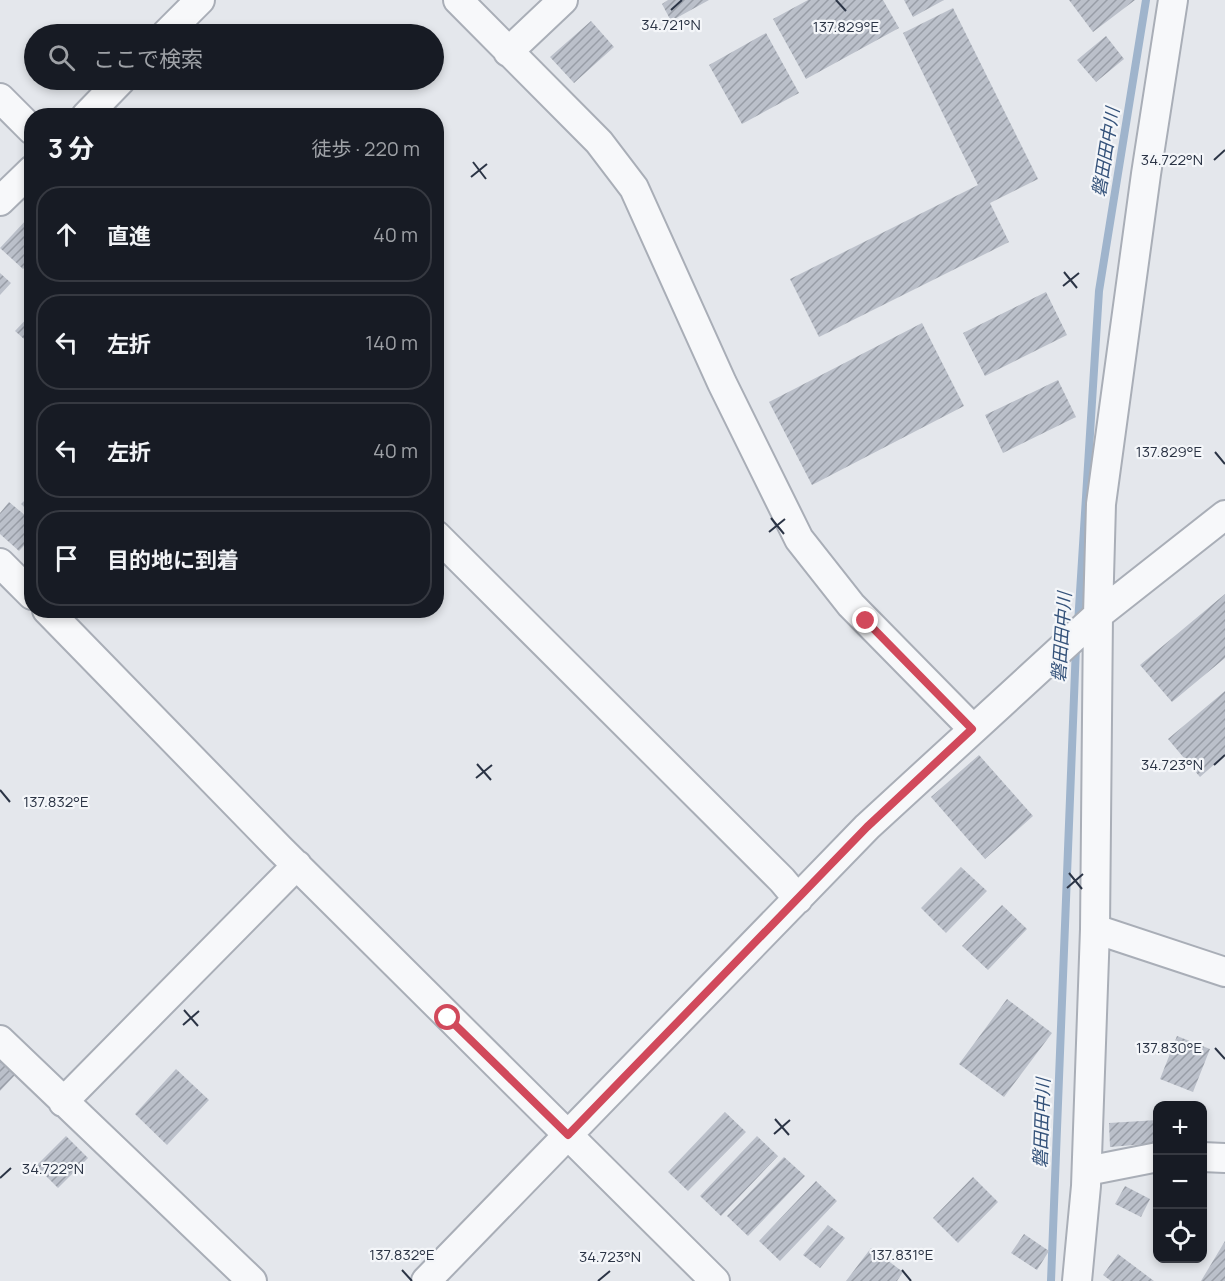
<!DOCTYPE html>
<html lang="ja">
<head>
<meta charset="utf-8">
<style>
  body { margin:0; font-family:Manrope,"Noto Sans JP",sans-serif; background:#20242c; color:#f1f3f6 }
  .controls { position:absolute; right:18px; bottom:18px; display:grid; overflow:hidden; border-radius:12px; box-shadow:0 3px 9px #0003 }
  .controls button { width:54px; height:54px; display:grid; place-items:center; padding:0; border:0; border-bottom:2px solid #363941; background:#171b24; color:#f1f3f6; font:30px sans-serif }
  .stop { position:absolute; width:18px; height:18px; margin:-14px; border:4px solid #d1495b; border-radius:50%; background:#fff }
  .stop.end { background:#d1495b; border-color:#fff; box-shadow:0 2px 6px #0008 }
  .list { margin:0; padding:0; list-style:none }
  h2 { display:flex; justify-content:space-between; align-items:center; height:78px; margin:0; padding:0 24px; font-size:26px }
  h2 small { font-size:20px; font-weight:400; color:#9ea1a6 }
  .list li { display:grid; grid-template-columns:39px 1fr auto; gap:18px; align-items:center; box-sizing:border-box; height:96px; margin:0 12px 12px; padding:0 12px; border:2px solid #363941; border-radius:24px }
  .list b { display:block; font-size:22px; white-space:nowrap }
  .list em { font-size:20px; font-style:normal; color:#9ea1a6 }
  .icon { flex:none; width:33px; height:33px; fill:none; stroke:currentColor; stroke-width:2; stroke-linecap:round; stroke-linejoin:round }
  .map { position:relative; flex:none; width:1225px; height:1281px; overflow:hidden }
  .search { position:absolute; background:#171b24; box-shadow:0 3px 9px #0003; left:24px; top:24px; width:420px; height:66px; display:flex; align-items:center; gap:15px; box-sizing:border-box; padding:0 21px; border-radius:33px; color:#9ea1a6; font-size:22px }
  .panel { position:absolute; background:#171b24; box-shadow:0 3px 9px #0003; left:24px; top:108px; width:420px; height:510px; border-radius:24px }
  .map>svg:first-child { display:block }
  .lines { fill:none; stroke-linecap:round; stroke-linejoin:round }
  .stream { stroke:#9fb4cc; stroke-width:8 }
  .building { fill:url(#building-hatch) }
  .street-casing { stroke:#a9aeb7; stroke-width:32 }
  .street { stroke:#f7f8fa; stroke-width:28 }
  .route { stroke:#d1495b; stroke-width:8 }
  .ticks { fill:none; stroke:#2b3445; stroke-width:2 }
  .labels { text-anchor:middle; dominant-baseline:central; stroke-width:4.5; stroke-linejoin:round; paint-order:stroke }
  .water-label { font-size:18px; font-style:italic; fill:#34527a; stroke:#f4f6f9 }
  .ticks-label { font-size:15px; text-anchor:middle; fill:#2b3445; stroke:#f4f6f9; stroke-width:4.5; stroke-linejoin:round; paint-order:stroke }
</style>
</head>
<body>
<div class="map">
<svg width="1225" height="1281" viewBox="0 0 1225 1281">
  <defs>
    <pattern id="building-hatch" width="6" height="6" patternUnits="userSpaceOnUse" patternTransform="scale(1.5)"><rect width="6" height="6" fill="#bbc0ca"/><path d="M-1 1l2-2M0 6l6-6M5 7l2-2" fill="none" stroke="#989da6"/></pattern>
  </defs>
  <rect width="100%" height="100%" fill="#e4e7ec"/>
  <g class="lines">
    <path class="stream" d="M1078,624L1099,291L1146,0
      M1051,1281L1076,646"/>
  </g>
  <path class="building" d="M668,0H709L671,21L662,4Z
    M808,0H883L899,28L806,79L773,19Z
    M904,0H944L913,17Z
    M1069,0H1135L1093,32Z
    M953,8L1038,179L990,203L1009,242L819,337L790,279L978,185L903,33Z
    M591,21L614,47L574,83L550,57Z
    M766,33L799,93L742,124L709,65Z
    M1106,36L1124,59L1096,82L1077,60Z
    M27,219L32,223V260L23,269L0,248Z
    M0,273L11,283L0,295Z
    M1046,292L1067,335L985,376L963,333Z
    M32,313V346L15,331Z
    M922,323L964,406L812,485L769,402Z
    M1058,380L1076,417L1003,453L985,415Z
    M32,493V514L21,504Z
    M9,502L32,521V537L19,551L0,534V513Z
    M1225,594V658L1172,702L1140,665Z
    M1225,691V755L1200,777L1168,739Z
    M979,755L1033,816L985,859L931,797Z
    M961,867L987,891L946,933L921,908Z
    M1002,905L1027,929L988,970L962,946Z
    M1007,999L1052,1033L1004,1097L959,1064Z
    M1177,1036L1210,1049L1193,1092L1160,1079Z
    M0,1058L16,1074L0,1091Z
    M176,1069L209,1100L167,1145L135,1114Z
    M725,1112L746,1132L688,1191L668,1172Z
    M1158,1120V1143L1110,1147L1109,1123Z
    M66,1136L88,1158L58,1188L36,1166Z
    M757,1136L778,1156L721,1216L700,1196Z
    M784,1157L805,1176L748,1236L727,1216Z
    M973,1177L998,1202L958,1243L933,1218Z
    M816,1181L837,1201L780,1261L759,1241Z
    M1125,1186L1150,1199L1141,1217L1115,1204Z
    M828,1225L845,1238L820,1268L803,1255Z
    M1024,1234L1049,1251L1037,1270L1011,1253Z
    M1225,1241V1281H1201Z
    M871,1248L903,1272L897,1281H846Z
    M1118,1254L1154,1281H1111L1103,1275Z"/>
  <g class="lines">
    <g class="street-casing">
      <path id="street" d="M458,0L599,142L634,188L722,383L799,539L851,605L972,728
        M166,34L200,0
        M508,52L563,0
        M0,98L32,130
        M86,116L121,80
        M0,201L32,170
        M436,535L782,880L798,899
        M0,563L32,595
        M47,610L280,849L715,1281
        M1095,929L1225,972
        M0,1040L252,1281
        M63,1102L297,865
        M1202,1157L1225,1158
        M1087,1171L1158,1157
        M426,1281L867,827L1098,615L1225,515
        M1077,1281L1086,1186L1095,929L1098,615L1101,504L1146,174L1173,0"/>
    </g>
    <use href="#street" class="street"/>
  </g>
  <g class="lines">
    <path class="route" d="M448,1018L568,1135L867,827L972,729L866,621"/>
  </g>
  <path class="ticks" d="M836,0L846,11M671,10L682,0M1214,160L1225,150M473,162L486,179M471,177L487,164M1064,272L1077,288M1063,286L1079,273M1215,452L1225,464M771,518L784,534M769,532L785,519M477,764L491,780M1214,765L1225,755M476,778L492,765M0,790L10,802M1069,873L1082,889M1067,888L1083,874M184,1010L198,1026M183,1025L199,1011M1215,1048L1225,1059M775,1119L789,1135M774,1134L790,1120M0,1178L11,1168M402,1270L412,1281M902,1270L911,1281M598,1281L610,1271"/>
  <g class="labels">
    <g class="water-label">
      <text transform="translate(1105 152) rotate(-81)">磐田田中川</text>
      <text transform="translate(1061 637) rotate(-86)">磐田田中川</text>
      <text transform="translate(1041 1123) rotate(-88)">磐田田中川</text>
    </g>
  </g>
  <g class="ticks-label">
    <text x="671" y="30">34.721°N</text>
    <text x="846" y="32">137.829°E</text>
    <text x="1172" y="165">34.722°N</text>
    <text x="1169" y="457">137.829°E</text>
    <text x="1172" y="770">34.723°N</text>
    <text x="56" y="807">137.832°E</text>
    <text x="1169" y="1053">137.830°E</text>
    <text x="53" y="1174">34.722°N</text>
    <text x="402" y="1260">137.832°E</text>
    <text x="902" y="1260">137.831°E</text>
    <text x="610" y="1262">34.723°N</text>
  </g>
</svg>
<div class="controls">
<button>+</button>
<button>−</button>
<button><svg class="icon" aria-label="locate" viewBox="0 0 24 24"><circle cx="12" cy="12" r="6"/><path d="M12 2v4M12 18v4M2 12h4M18 12h4"/></svg></button>
</div>
<div class="stop" style="left:448px;top:1018px"></div>
<div class="stop end" style="left:866px;top:621px"></div>
<div class="search"><svg class="icon" aria-label="search" viewBox="0 0 24 24"><circle cx="10" cy="10" r="6"/><path d="M15 15l6 6"/></svg>ここで検索</div>
<section class="panel">
<h2>3 分<small>徒歩 · 220 m</small></h2>
<ul class="list">
<li><svg class="icon" aria-label="ahead" viewBox="0 0 24 24"><path d="M12 20V5M6 11l6-6 6 6"/></svg><div><b>直進</b></div><em>40 m</em></li>
<li><svg class="icon" aria-label="left" viewBox="0 0 24 24"><path d="M17 20v-9H6M10 6l-5 5 5 5"/></svg><div><b>左折</b></div><em>140 m</em></li>
<li><svg class="icon" aria-label="left" viewBox="0 0 24 24"><path d="M17 20v-9H6M10 6l-5 5 5 5"/></svg><div><b>左折</b></div><em>40 m</em></li>
<li><svg class="icon" aria-label="arrive" viewBox="0 0 24 24"><path d="M6 21V4h12l-3 4 3 4H6"/></svg><div><b>目的地に到着</b></div></li>
</ul>
</section>
</div>
</body>
</html>
